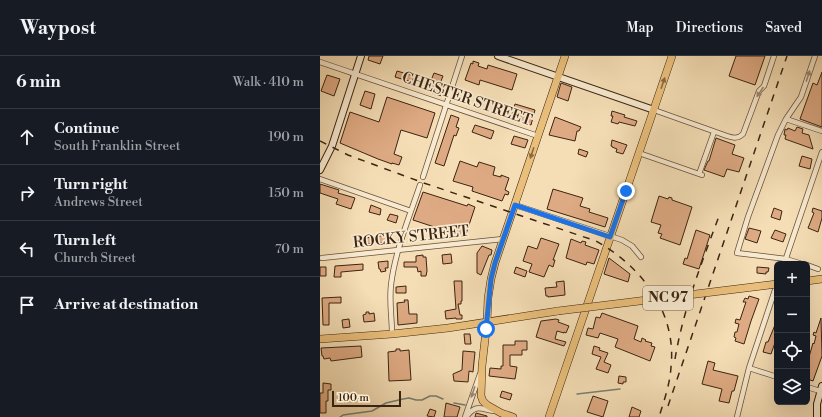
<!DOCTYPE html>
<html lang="en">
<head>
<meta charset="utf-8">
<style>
  body { margin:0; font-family:"Libre Bodoni",serif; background:#20242c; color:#f1f3f6 }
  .controls { position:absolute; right:12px; bottom:12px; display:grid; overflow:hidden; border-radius:6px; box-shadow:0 4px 16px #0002 }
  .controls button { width:36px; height:36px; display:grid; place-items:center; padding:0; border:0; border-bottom:1px solid #363941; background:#171b24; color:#f1f3f6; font:20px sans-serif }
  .scale { position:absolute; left:12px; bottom:10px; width:69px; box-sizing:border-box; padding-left:4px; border:2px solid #3b2412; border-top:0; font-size:11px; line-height:14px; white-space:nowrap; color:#3b2412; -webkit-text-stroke:3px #f8ead0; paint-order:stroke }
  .stop { position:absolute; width:12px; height:12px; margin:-9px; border:3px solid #1a73e8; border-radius:50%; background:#fff }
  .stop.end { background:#1a73e8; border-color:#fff; box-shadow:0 1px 4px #0008 }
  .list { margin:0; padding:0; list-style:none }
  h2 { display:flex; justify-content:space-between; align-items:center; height:52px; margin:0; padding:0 16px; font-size:17px }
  h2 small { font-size:13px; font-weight:400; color:#9ea1a6 }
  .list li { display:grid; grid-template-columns:26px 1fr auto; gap:12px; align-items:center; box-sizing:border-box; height:56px; padding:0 16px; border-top:1px solid #363941 }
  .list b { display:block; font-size:15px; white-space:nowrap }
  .list p { margin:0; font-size:13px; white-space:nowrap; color:#9ea1a6 }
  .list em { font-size:13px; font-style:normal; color:#9ea1a6 }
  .icon { flex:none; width:22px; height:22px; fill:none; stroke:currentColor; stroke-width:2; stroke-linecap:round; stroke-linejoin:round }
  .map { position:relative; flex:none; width:502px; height:361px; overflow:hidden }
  header { display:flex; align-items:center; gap:24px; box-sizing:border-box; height:56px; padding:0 20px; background:#171b24; border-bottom:1px solid #363941 }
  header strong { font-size:19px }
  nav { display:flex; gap:22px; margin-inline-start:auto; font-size:14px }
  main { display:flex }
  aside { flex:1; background:#171b24 }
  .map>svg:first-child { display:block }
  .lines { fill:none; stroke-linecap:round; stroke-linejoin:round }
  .stream { stroke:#767f74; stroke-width:1.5 }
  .building { fill:#deaa83; stroke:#3b2412 }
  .street-casing { stroke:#6a523b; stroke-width:6 }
  .secondary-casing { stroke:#3b2412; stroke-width:8 }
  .primary-casing { stroke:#3b2412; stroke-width:8 }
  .street { stroke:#f8ead0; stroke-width:4.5 }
  .secondary { stroke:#f8ead0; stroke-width:6 }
  .primary { stroke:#eabf7b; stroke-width:7 }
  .rail { stroke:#3b2412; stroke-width:1.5; stroke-dasharray:7 7; stroke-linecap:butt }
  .primary-bridge-casing { stroke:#3b2412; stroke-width:8; stroke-linecap:butt }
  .primary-bridge { stroke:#eabf7b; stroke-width:7 }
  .oneway { fill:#9a8771 }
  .oneway2 { fill:#8a6a41 }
  .route { stroke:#1a73e8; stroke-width:5 }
  .labels { text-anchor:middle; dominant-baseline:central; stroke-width:3.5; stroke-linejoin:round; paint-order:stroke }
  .shield { fill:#f8ead0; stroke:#745f4b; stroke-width:1 }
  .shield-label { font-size:14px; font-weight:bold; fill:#3b2412 }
  .street-label { font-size:15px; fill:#3b2412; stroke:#f8ead0 }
</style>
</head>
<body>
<header>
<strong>Waypost</strong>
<nav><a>Map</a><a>Directions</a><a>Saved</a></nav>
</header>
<main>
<aside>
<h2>6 min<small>Walk · 410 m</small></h2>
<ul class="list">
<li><svg class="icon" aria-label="ahead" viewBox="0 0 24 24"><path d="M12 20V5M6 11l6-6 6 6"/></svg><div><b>Continue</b><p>South Franklin Street</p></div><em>190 m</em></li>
<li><svg class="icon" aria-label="right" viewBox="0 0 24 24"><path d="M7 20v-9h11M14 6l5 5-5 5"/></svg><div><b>Turn right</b><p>Andrews Street</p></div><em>150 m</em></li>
<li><svg class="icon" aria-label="left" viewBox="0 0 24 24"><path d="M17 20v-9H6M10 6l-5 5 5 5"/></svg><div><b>Turn left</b><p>Church Street</p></div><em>70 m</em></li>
<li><svg class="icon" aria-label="arrive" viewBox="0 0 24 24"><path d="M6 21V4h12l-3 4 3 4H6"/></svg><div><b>Arrive at destination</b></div></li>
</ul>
</aside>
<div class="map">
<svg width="502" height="361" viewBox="0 0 502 361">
  <rect width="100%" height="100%" fill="#f5deb6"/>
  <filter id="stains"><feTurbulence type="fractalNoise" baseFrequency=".005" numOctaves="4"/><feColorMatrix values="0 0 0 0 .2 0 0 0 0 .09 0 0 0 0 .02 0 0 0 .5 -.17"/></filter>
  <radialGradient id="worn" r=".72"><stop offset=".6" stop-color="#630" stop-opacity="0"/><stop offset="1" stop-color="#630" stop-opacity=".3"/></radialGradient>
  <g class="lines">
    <path class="stream" d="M257,338L300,333
      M134,347L145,349
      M20,361L23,359L52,355L66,347L83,343L89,342L96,344H102L110,340H116L123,343"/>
  </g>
  <path class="building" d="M49,0H63L60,8L48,4Z
    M416,0H445L435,29L409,20Z
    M153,5L159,7L158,10L167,13L168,9L197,18L192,34L160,24L159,29L145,24L151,7L153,8Z
    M77,15L94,20L92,26L75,21Z
    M502,16V71L480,63L493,27L497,29Z
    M114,17L123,20L119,30L124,31L122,40L112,37L113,33L108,32Z
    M7,19L20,23L14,40L1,35Z
    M241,27L252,31L248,45L237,41Z
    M45,35L55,38L51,53L40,49Z
    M67,41L115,57L107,82L81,74L74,98L82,101L79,109L72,107V108L58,103L20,87L30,56L59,66Z
    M195,48L215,54L211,69L191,62Z
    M292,55L305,59L304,61L317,65L315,70L299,66L298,68L291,66L293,60H291Z
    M131,59L139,62L136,71L139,72L136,80L134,79L124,110L115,107Z
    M235,61L261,71L259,75H257L255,85L229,79Z
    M155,69L174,75L171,83L152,76Z
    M477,71L483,73L482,77L489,79L493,93L465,83L466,79H464L465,73L467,74L468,72L475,75Z
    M194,80L208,84L205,92L191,88Z
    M396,82L415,89L412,98L424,102L419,116L407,113L404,121L384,114L388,105H389Z
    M292,84L307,89L303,98L296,96L297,93L292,91V90H291Z
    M259,93L268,96L266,101L258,98Z
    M482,100L492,103L490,113L479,110Z
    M140,105L157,111L159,106L175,111L173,119L181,121V119L189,122L185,134L189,136L188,139L185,138L182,145L152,135L153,131L133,125Z
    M0,128L19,134L18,137L35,142L31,153L16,148L18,143L0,137Z
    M233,133L263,142L260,150L270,153L269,156L288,162L285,171L227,153Z
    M103,136L147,150L148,148L155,151L145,181L93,164Z
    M339,140L348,143L349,141L352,142V144L372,151L360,189L340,182L342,178L338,177L341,169L331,166Z
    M51,149L61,153L60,159L49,156Z
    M454,152L462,155L460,164L451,161Z
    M493,152L502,155V162L498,176L488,172L494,157L492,156Z
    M70,158L78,160L76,167L67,164Z
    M429,172L441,175L437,187L425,183Z
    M376,174L390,179L379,213L363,208L365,202L367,203Z
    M455,174L466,178L463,186L451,182Z
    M67,179L68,186L47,188L46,182Z
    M221,182L239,188L233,204H235L233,211L229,209L224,221L209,216L212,208L203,205L208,190L217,193Z
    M251,183L261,187L262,185L266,186L265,189L279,194L274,208L267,206L266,209L246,202Z
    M162,190L172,194L171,199H169L161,219L157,217V197Z
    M131,198L132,207L123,208L122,199Z
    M103,199V201H106L107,215L106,220H101V215L98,216L97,211H84V206H96V200Z
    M289,202L310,218L308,226L284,218Z
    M68,205V212H65L66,215L61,216L60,213H59L58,206Z
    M43,208V214L21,216V221H14L15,210Z
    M0,211H6V220H0Z
    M196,211L207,215L205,221L194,217Z
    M437,211L449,212L448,216H446V218L437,217Z
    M134,225H142V245H141V248H138L140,259H142V263H136V262L126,263L125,255L136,253Z
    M244,225L245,239L228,241V240H226L225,232L237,231L236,226Z
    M86,230V237H76V231Z
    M429,240L439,243L431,265L424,288L415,285L416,282L414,281L415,276H417L419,268L415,267L416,263L420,264L426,246H423L425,242L428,243Z
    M21,241V247H9V269H3L2,242Z
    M84,244H88L89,258H97V267L78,269L77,247L85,246Z
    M46,256H49V258L54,257L55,265L44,266L43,259L46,258Z
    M282,257L318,270L314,283L321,286L322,282L326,284L325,285L332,287L331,290L335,291L330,305L295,291L298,283L280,277L278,282L266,279L268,272L273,273L276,261L280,262Z
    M501,262L502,300L493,325L487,323V300L489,301L493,287L494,288L496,280L493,279L494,276L496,277Z
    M29,263L30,271L23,272L22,264Z
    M236,263L239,264L238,266L249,270L246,277L244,276V277L237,275L235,283L246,286L244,290L216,281L221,265Z
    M457,264V285L456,284L451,298L443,296L446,286H448Z
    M144,278H150L151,288H145Z
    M195,285H207V294H202V299H190V310L197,311L195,323L169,320L170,312L181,313V310H183V289H195Z
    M41,290L42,301L11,305L10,302L4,303L3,300H2L1,292Z
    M274,290L280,292L279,294L288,297L284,306L291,309L288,317L276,313L281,301L272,298Z
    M76,293H80V295L89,294L91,324L69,325L68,296L76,295Z
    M143,295L155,296L153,316L149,315L148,326L134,325L133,318L142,314Z
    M388,305L395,307L393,314L418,320L414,335H412L409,347L399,345L402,333L382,328Z
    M299,320L306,321V326H303V328L298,327Z
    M3,327L11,328V334H8V345H6V357H0V337H3Z
    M182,335L192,338L190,344L180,341Z
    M273,340L288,345L283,361L267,356Z
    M126,347L140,351L137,361H124Z
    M312,351L321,355L319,361H309Z
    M110,353L116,355L114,361L107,360Z
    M156,357L167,360V361H155Z"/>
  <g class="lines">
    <g class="street-casing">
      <path id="street" d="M0,6L218,80
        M334,54L407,80C413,82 418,83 423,78L439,35L444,30L454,0
        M466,63L502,75
        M319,97L382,119
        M379,118L394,76
        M103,121L142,0
        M0,123L91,155
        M195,149L302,184L312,190L321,201
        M2,202L183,183
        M464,208L502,96
        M482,208L466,203L417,197L428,161L458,79L466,63L481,41L495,0
        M487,209L498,213
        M72,278C72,262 69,245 71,229C75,195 89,162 100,129
        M429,312L457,321
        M487,331L500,335
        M147,360C156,348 161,353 174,355
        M145,361L160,318
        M417,361L429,312L457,228"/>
    </g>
    <g class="secondary-casing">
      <path id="secondary" d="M178,0L334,54
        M0,114L12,90L41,0
        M497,361V348L502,330"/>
    </g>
    <g class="primary-casing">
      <path id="primary" d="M487,225L502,223
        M0,283L72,278L128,272L238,255
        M193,361L181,357L167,349L163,345L161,340L162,310L167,266L168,242L171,223L175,207L245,0
        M229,361L352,0"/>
    </g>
    <use href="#street" class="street"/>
    <use href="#secondary" class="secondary"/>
    <use href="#primary" class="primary"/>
    <path class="rail" d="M0,85L28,99L101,126L276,185C321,210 357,256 351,311C350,328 344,345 339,361
      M355,303C363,254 382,206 399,160
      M348,350L467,0"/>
    <g class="primary-bridge-casing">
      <path id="primary-bridge" d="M238,255L457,228"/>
    </g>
    <use href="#primary-bridge" class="primary-bridge"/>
  </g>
  <defs><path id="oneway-solid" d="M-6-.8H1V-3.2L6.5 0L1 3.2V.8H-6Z"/></defs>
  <g class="oneway">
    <use href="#oneway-solid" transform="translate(488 20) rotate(-72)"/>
    <use href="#oneway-solid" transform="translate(440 36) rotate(124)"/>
    <use href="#oneway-solid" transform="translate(153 336) rotate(109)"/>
  </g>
  <g class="oneway2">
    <use href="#oneway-solid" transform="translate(343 27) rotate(-71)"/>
    <use href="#oneway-solid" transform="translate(212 97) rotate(108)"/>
  </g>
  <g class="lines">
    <path class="route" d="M166,273L171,223L175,207L195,149L290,181L306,135"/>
  </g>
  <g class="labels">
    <rect class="shield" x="323" y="230" width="50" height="24" rx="3"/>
    <g class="shield-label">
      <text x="348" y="242">NC 97</text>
    </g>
    <g class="street-label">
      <text transform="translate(147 43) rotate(19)">CHESTER STREET</text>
      <text transform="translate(91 181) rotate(-6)">ROCKY STREET</text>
    </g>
  </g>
  <rect width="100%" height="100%" filter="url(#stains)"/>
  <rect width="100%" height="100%" fill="url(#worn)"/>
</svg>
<div class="controls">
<button>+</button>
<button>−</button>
<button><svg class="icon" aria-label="locate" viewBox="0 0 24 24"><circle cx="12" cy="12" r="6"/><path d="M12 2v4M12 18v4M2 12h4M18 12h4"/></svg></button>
<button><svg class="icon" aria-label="layers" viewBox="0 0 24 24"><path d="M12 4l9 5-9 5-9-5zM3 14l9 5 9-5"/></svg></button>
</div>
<div class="scale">100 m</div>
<div class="stop" style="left:166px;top:273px"></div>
<div class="stop end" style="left:306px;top:135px"></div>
</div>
</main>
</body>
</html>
